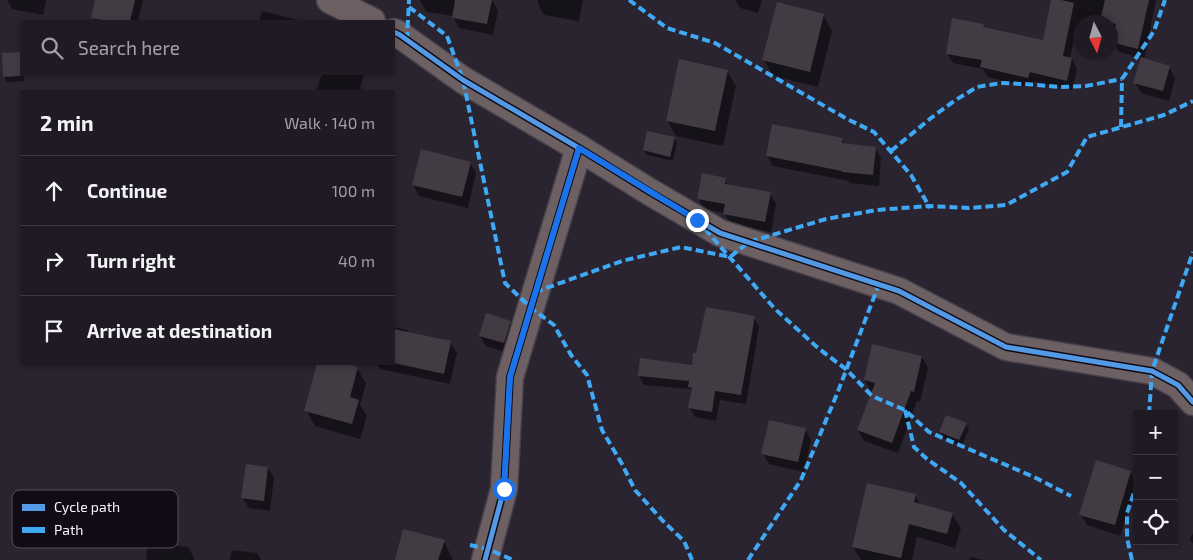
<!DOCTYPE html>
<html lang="en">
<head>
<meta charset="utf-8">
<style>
  body { margin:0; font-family:"Exo 2",sans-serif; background:#2d2731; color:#f1f3f6 }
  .controls { position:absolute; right:15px; bottom:15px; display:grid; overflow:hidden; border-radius:0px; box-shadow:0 2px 8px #0003 }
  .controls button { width:45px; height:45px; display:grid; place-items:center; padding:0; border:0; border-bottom:1px solid #3d3841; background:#201a24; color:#f1f3f6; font:25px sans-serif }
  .compass { position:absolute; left:1073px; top:15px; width:45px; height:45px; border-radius:50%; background:#201a24; box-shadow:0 2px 8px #0003; rotate:174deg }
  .stop { position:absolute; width:15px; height:15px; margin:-11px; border:4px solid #1a73e8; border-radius:50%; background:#fff }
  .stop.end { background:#1a73e8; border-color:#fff; box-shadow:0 1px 5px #0008 }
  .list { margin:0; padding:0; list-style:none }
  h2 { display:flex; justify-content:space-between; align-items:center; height:65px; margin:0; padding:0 20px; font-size:21px }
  h2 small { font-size:16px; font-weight:400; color:#a2a1a6 }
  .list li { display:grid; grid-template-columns:32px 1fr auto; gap:15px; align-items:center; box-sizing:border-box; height:70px; padding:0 20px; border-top:1px solid #3d3841 }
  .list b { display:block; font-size:19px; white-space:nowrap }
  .list em { font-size:16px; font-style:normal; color:#a2a1a6 }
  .icon { flex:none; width:28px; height:28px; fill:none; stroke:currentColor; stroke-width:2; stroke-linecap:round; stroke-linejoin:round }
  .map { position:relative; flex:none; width:1193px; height:560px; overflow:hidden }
  .search { position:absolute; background:#201a24; box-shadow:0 2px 8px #0003; left:20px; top:20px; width:375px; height:55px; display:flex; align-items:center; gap:12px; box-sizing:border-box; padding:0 18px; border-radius:0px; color:#a2a1a6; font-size:19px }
  .panel { position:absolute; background:#201a24; box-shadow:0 2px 8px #0003; left:20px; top:90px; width:375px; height:275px; border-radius:0px }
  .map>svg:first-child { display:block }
  .shadow { fill:#0007 }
  .building { fill:#433b44 }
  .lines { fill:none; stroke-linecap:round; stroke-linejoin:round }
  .minor-casing { stroke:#47414c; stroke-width:29 }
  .minor { stroke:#6d6063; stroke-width:26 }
  .quiet { stroke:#3fa9f5; stroke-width:4; stroke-dasharray:8 4; stroke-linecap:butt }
  .cycleway-casing { stroke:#100b15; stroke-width:8 }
  .cycleway { stroke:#5399e6; stroke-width:5 }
  .route { stroke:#1a73e8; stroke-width:6 }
  .key { fill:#100b15; stroke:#55505b; stroke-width:1 }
  .key-label { font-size:14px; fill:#f7f1fe }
</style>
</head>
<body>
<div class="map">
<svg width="1193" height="560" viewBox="0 0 1193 560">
  <rect width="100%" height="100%" fill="#2a2330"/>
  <path class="shadow" d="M7,0H46L43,15L12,9Z
    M95,0H143L138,21H95L92,17Z
    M420,0H492L498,11L493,35L459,28L453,17V16L426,12Z
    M538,0H583L579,21L544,15L538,4Z
    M735,0H762L758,13L740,8Z
    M1052,0H1156L1144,60L1169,67L1175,78L1169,101L1141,93L1135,82L1142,58L1119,52L1113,42L1115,32L1110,31V22H1080V25L1077,24L1070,59H1072L1077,69L1072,90L1035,82L1034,88L988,77L983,69L953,63L947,53L983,26L984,28L1044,42Z
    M262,11L303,21H259Z
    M823,15L832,31L818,87L773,76L764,60Z
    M20,53L21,55V74H23L24,81L7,82L4,77Z
    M727,71L736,86L723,146L676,136L667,120Z
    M322,74H364L360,88L363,91H316Z
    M674,138L677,143L673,161L647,155L644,150Z
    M842,139L845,145L875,148L881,158L879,186L849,183V181L773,166L767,156Z
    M470,163L476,173L468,208L419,196L413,185Z
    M725,179L728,186L770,193L776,204L771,232L731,224L724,213L704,209L698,198Z
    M754,318L759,327L746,404L720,400L716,421L695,417L690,408L692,392L691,389L644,385L639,375L693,366Z
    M510,322L517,333L510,354L486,346L480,336Z
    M394,327L407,330L409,333L450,342L457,353L450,384L380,369L377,364H394Z
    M922,357L928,368L920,402L917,401L898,453L864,441L858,430L873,391H871L865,380Z
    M319,364H342L357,368L366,384L360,405L367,416L360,439L315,426L306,410Z
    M966,424L969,429L962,445L943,438L940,432Z
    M805,429L811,440L804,472L769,464L763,454Z
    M268,468L274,478L270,511L249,508L242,497Z
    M1131,473L1137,483L1120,536L1087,525L1081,515Z
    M915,496L921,506L952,514L961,528L955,548L917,537L912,560H861L853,547Z
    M1193,533V544L1190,539Z
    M444,541L453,560H396Z
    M148,543L188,547L194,558V560H146Z
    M232,550L257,553L261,560H230Z
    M970,557L983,560H969Z"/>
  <path class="building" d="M95,0H135L130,21H107L91,18Z
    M455,0H492L487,24L452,18Z
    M1051,0H1061L1074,3L1063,56L1072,58L1067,81L1030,72L1028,78L980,67L982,60L946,54L952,18L984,24L983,27L1043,40Z
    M1105,0H1149L1138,49L1111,42L1116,24L1100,21Z
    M777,2L824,14L810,72L762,60Z
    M21,52V76L3,77L2,53Z
    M1141,57L1170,66L1163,91L1133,83Z
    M679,59L728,70L715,131L666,121Z
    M772,124L843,138L842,143L876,147L873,175L842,172V171L766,156Z
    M647,131L675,137L670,157L643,150Z
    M421,149L471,162L462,197L412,185Z
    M702,173L726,178L725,184L771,192L765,222L723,214L725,204L697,199Z
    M706,307L755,316L741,395L715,391L712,412L688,408L692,388L688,387L689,381L638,376L640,358L692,365L693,353H696Z
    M486,313L511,321L504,343L479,336Z
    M394,329L451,341L444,374L394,363Z
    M872,344L922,356L914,392L911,391L892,443L857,430L875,383L864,380Z
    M317,364H347L358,367L350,397L359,400L352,424L304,411Z
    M946,415L967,423L959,440L939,432Z
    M769,420L806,428L798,462L761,454Z
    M1096,460L1131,471L1115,525L1079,515Z
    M246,464L268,467L264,501L241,498Z
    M867,483L916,494L914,502L953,513L947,534L909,524L901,558L852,547Z
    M403,529L445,540L438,560H395Z"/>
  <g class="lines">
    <g class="minor-casing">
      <path id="minor" d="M330,0L372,21
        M394,32L400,35L463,80L579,148L650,192L720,233L899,291L1006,347L1152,371L1178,385L1193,402
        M485,560L504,489L510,377L579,148"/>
    </g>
    <use href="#minor" class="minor"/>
    <path class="quiet" d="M629,0L667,28L715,43L847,119L874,132L911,175L930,208
      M409,7L447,36L463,80L505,283L531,308L554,325L571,355L587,375L602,430L622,464L635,490L663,521L684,541L687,548L692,560
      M407,40L409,0
      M1121,127L1122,79L1154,31L1165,0
      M891,151L931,118L954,101L977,87L1001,83L1024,84L1060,87L1086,86L1122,79
      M705,229L775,309L818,348L847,370L872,396L905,410L929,432L1034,477L1071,496
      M535,292L622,261L681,247L730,257L749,242L826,219L877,210L929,206L969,208L1006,205L1067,172L1087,137L1164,115L1193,101
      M905,410L914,447L927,459L961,483L1004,530L1041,560
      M1149,414L1152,371L1193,252
      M470,545L488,549L513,560
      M748,560L801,480L837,394L879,284
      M1132,560L1127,538V513L1137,484"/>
    <g class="cycleway-casing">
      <path id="cycleway" d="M394,32L400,35L463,80L579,148L650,192L720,233L899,291L1006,347L1152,371L1178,385L1193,402
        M485,560L504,489L510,377L579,148"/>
    </g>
    <use href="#cycleway" class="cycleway"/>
  </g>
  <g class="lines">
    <path class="route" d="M504,489L510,377L579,148L697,220"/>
  </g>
  <rect x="12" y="490" width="166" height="58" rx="8" class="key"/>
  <rect x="22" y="504" width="23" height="7" fill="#5399e6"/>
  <rect x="22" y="527" width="23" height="6" fill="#3fa9f5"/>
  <g class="key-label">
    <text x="54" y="512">Cycle path</text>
    <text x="54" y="535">Path</text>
  </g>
</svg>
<div class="controls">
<button>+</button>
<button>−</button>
<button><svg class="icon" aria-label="locate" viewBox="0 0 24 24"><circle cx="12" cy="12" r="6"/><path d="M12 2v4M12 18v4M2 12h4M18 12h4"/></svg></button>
</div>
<svg class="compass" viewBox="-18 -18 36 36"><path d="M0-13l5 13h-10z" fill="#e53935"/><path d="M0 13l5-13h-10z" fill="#a2a1a6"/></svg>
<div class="stop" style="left:504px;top:489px"></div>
<div class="stop end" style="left:697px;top:220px"></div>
<div class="search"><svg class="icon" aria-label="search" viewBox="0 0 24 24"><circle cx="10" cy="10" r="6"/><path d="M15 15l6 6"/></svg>Search here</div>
<section class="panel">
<h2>2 min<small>Walk · 140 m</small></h2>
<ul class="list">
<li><svg class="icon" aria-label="ahead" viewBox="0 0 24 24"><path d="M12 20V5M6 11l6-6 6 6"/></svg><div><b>Continue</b></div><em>100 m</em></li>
<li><svg class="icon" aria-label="right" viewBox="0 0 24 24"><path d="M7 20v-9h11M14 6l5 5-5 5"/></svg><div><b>Turn right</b></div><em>40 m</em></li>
<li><svg class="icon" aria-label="arrive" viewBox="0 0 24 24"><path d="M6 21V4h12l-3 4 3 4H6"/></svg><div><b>Arrive at destination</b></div></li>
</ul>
</section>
</div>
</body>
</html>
